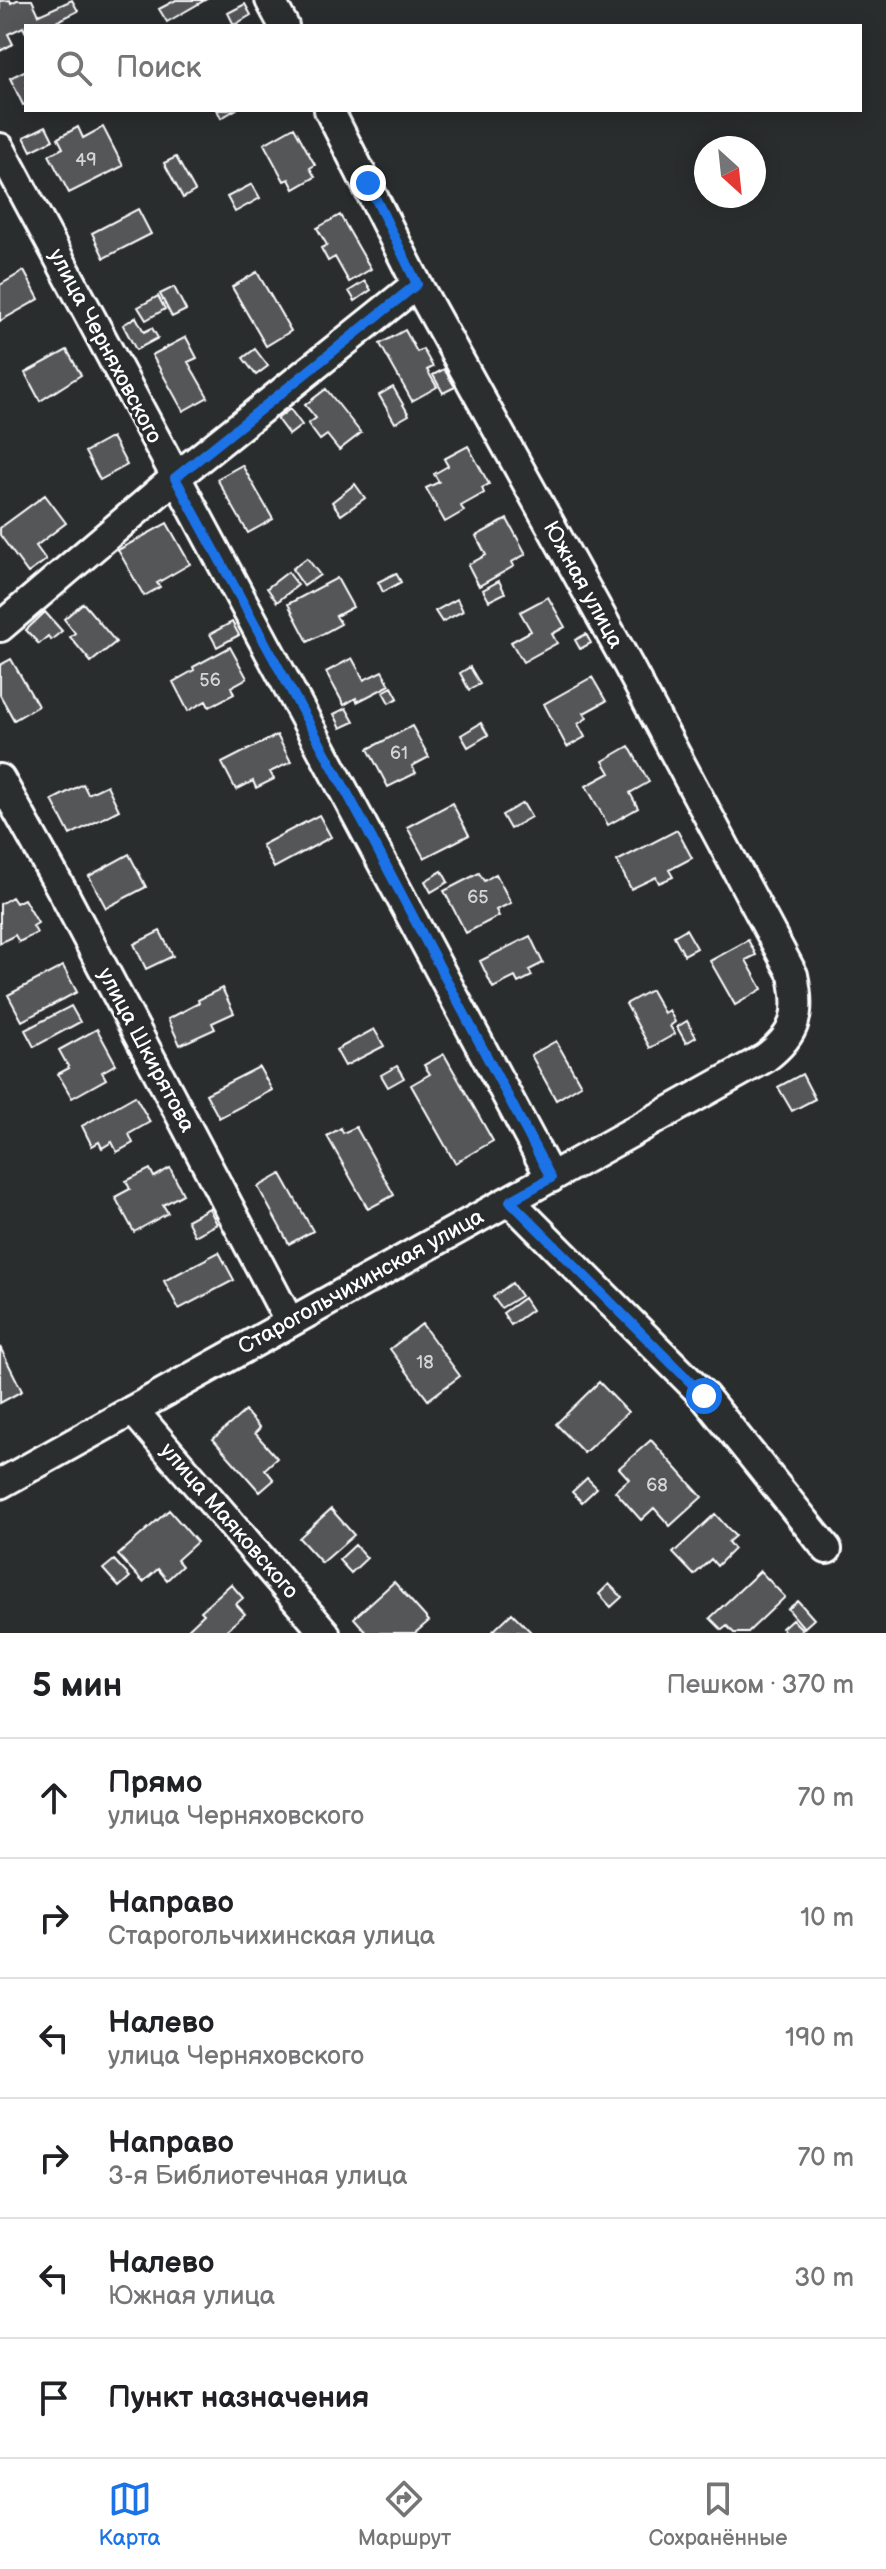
<!DOCTYPE html>
<html lang="ru">
<head>
<meta charset="utf-8">
<style>
  body { margin:0; font-family:"Balsamiq Sans",sans-serif; background:#f6f6f6; color:#202124 }
  .compass { position:absolute; left:694px; top:136px; width:72px; height:72px; border-radius:50%; background:#fff; box-shadow:0 4px 20px #0003; rotate:153deg }
  .stop { position:absolute; width:24px; height:24px; margin:-18px; border:6px solid #1a73e8; border-radius:50%; background:#fff }
  .stop.end { background:#1a73e8; border-color:#fff; box-shadow:0 2px 8px #0008 }
  .list { margin:0; padding:0; list-style:none }
  h2 { display:flex; justify-content:space-between; align-items:center; height:104px; margin:0; padding:0 32px; font-size:34px }
  h2 small { font-size:26px; font-weight:400; color:#757577 }
  .list li { display:grid; grid-template-columns:52px 1fr auto; gap:24px; align-items:center; box-sizing:border-box; height:120px; padding:0 32px; border-top:2px solid #e0e0e0 }
  .list b { display:block; font-size:30px; white-space:nowrap }
  .list p { margin:0; font-size:26px; white-space:nowrap; color:#757577 }
  .list em { font-size:26px; font-style:normal; color:#757577 }
  .icon { flex:none; width:44px; height:44px; fill:none; stroke:currentColor; stroke-width:2; stroke-linecap:round; stroke-linejoin:round }
  .map { position:relative; flex:none; width:886px; height:1633px; overflow:hidden }
  .search { position:absolute; background:#fff; box-shadow:0 4px 20px #0003; left:24px; right:24px; top:24px; height:88px; display:flex; align-items:center; gap:20px; box-sizing:border-box; padding:0 28px; border-radius:0px; color:#757577; font-size:30px }
  .sheet { height:824px; background:#fff }
  nav { display:flex; justify-content:space-around; align-items:center; box-sizing:border-box; height:112px; border-top:2px solid #e0e0e0; background:#fff; font-size:22px; color:#757577 }
  nav a { display:grid; justify-items:center; gap:4px }
  nav .on { color:#1a73e8 }
  .map>svg:first-child { display:block }
  .building { fill:#555758; stroke:#fff; stroke-width:2 }
  .lines { fill:none; stroke-linecap:round; stroke-linejoin:round }
  .minor-casing { stroke:#fff; stroke-width:34 }
  .minor { stroke:#2a2d2e; stroke-width:28 }
  .route { stroke:#1a73e8; stroke-width:10 }
  .labels { text-anchor:middle; dominant-baseline:central; stroke-width:6; stroke-linejoin:round; paint-order:stroke }
  .number-label { font-size:18px; fill:#d4d5d5 }
  .street-label { font-size:22px; fill:#fff; stroke:#2a2d2e }
</style>
</head>
<body>
<div class="map">
<svg width="886" height="1633" viewBox="0 0 886 1633">
  <rect width="100%" height="100%" fill="#2a2d2e"/>
  <filter id="ink" filterUnits="userSpaceOnUse"><feTurbulence type="fractalNoise" baseFrequency=".0125" numOctaves="2"/><feDisplacementMap in="SourceGraphic" scale="16" xChannelSelector="R" yChannelSelector="G"/><feConvolveMatrix kernelMatrix="1 2 1 2 8 2 1 2 1" color-interpolation-filters="sRGB"/></filter>
  <g filter="url(#ink)">
    <path class="building" d="M10,0L11,3L17,0H32L39,15L72,0L78,11L48,26H26V33L23,27L8,34L13,44L0,51V1Z
      M176,0H205L167,22L159,9Z
      M245,4L251,15L234,25L228,13Z
      M26,70V104L23,105L10,78Z
      M217,110H235L221,118Z
      M46,126L53,140L31,151L24,137Z
      M78,127L83,138L103,127L123,166L69,193L49,155L63,148L58,138Z
      M294,127L315,165L310,168L315,177L294,189L289,179L284,181L264,144Z
      M176,157L195,191L183,198L164,163Z
      M252,184L260,198L235,212L227,197Z
      M138,209L151,234L104,258L92,233Z
      M340,215L371,269L349,282L335,257L328,261L321,248L327,245L317,228Z
      M24,271L39,299L0,321V285Z
      M257,272L291,331L266,346L232,287Z
      M365,281L371,290L355,301L349,291Z
      M174,287L186,310L172,317L160,294Z
      M158,296L165,309L146,320L138,307Z
      M136,317L144,332L152,328L158,338L136,350L123,325Z
      M405,330L417,352L423,349L433,367L427,370L437,387L412,401L380,344Z
      M186,337L197,358L188,362L208,397L183,411L152,355Z
      M255,349L268,366L256,375L243,358Z
      M67,350L81,375L40,401L25,373Z
      M444,369L455,387L443,393L433,375Z
      M393,387L409,415L395,423L379,395Z
      M326,389L361,433L339,450L327,435L320,440L308,424L316,418L305,405Z
      M290,409L302,425L289,435L277,419Z
      M112,437L127,465L100,480L85,452Z
      M468,446L489,484L482,488L484,493L461,506L464,511L445,522L426,488L439,482L434,474L448,466L444,459Z
      M242,465L273,519L248,533L217,479Z
      M355,484L365,498L341,515L332,502Z
      M45,495L66,523L36,546L46,560L28,573L0,535V528Z
      M507,519L526,554L512,562L514,566L479,586L468,565L486,555L476,536Z
      M167,523L190,564L157,583L160,587L144,596L118,550Z
      M307,558L320,575L304,586L292,569Z
      M288,572L298,585L277,602L267,588Z
      M396,573L401,582L383,592L378,582Z
      M337,578L353,607L336,616L341,624L308,642L288,604Z
      M499,581L505,593L489,601L483,590Z
      M548,597L565,627L552,634L557,643L523,662L511,642L531,631L520,612Z
      M457,599L463,611L442,622L435,611Z
      M83,603L116,642L91,662L70,637L75,633L64,619Z
      M45,612L62,631L51,640L48,636L39,644L26,630Z
      M232,622L239,635L217,647L210,634Z
      M586,634L591,643L580,649L575,640Z
      M230,647L247,678L231,687L234,694L209,707L206,701L188,711L173,682L194,670L193,667Z
      M352,658L364,680L382,671L390,685L357,702L356,698L344,705L326,672Z
      M11,659L38,706L14,720L0,695V665Z
      M470,667L480,684L469,690L460,673Z
      M592,677L606,701L584,713L587,718L578,724L585,737L567,747L544,704Z
      M392,687L398,698L389,703L383,692Z
      M346,708L354,722L341,728L334,714Z
      M481,723L488,735L468,747L461,735Z
      M412,726L429,757L412,766L416,773L388,787L368,749Z
      M277,735L291,762L270,772L274,779L256,788L253,781L236,790L222,763Z
      M629,746L649,782L630,793L638,808L608,825L586,786L610,773L603,761Z
      M83,784L88,794L107,785L119,810L70,835L52,800Z
      M452,803L469,835L424,858L407,827Z
      M523,803L531,817L510,829L502,815Z
      M319,815L331,837L274,868L262,845Z
      M677,830L692,858L669,870L673,877L659,883L656,877L631,889L617,861Z
      M129,854L146,887L106,908L89,876Z
      M442,871L448,882L431,892L425,881Z
      M479,873L484,881L496,874L511,903L496,910L499,916L466,933L444,891Z
      M12,897L16,903L24,899L38,923L33,926L37,933L19,942L15,935L0,943V904Z
      M686,929L697,948L684,955L674,936Z
      M160,931L173,956L146,969L134,944Z
      M530,936L543,963L529,970L532,976L518,983L515,977L493,988L480,961Z
      M748,940L756,955L746,960L762,989L735,1005L710,961Z
      M63,966L77,992L22,1021L8,995Z
      M222,988L234,1013L212,1023L215,1029L180,1045L168,1019L199,1003L198,1000Z
      M651,990L664,1013L669,1010L675,1022L670,1026L675,1034L650,1048L626,1004Z
      M71,1006L80,1022L34,1047L25,1030Z
      M687,1021L696,1037L686,1043L677,1027Z
      M97,1029L116,1064L102,1072L106,1079L72,1098L58,1074L69,1068L59,1050Z
      M374,1029L384,1046L345,1066L336,1050Z
      M556,1041L581,1085L556,1100L531,1055Z
      M444,1054L493,1141L455,1163L411,1085L430,1074L424,1065Z
      M397,1066L404,1078L388,1087L381,1075Z
      M259,1067L272,1090L219,1118L206,1094Z
      M802,1074L815,1099L792,1111L778,1087Z
      M135,1096L150,1122L129,1134L133,1143L117,1152L112,1142L102,1148L99,1142L92,1146L82,1126Z
      M356,1127L394,1195L368,1209L327,1136L341,1128L343,1133Z
      M170,1168L183,1194L163,1205L168,1213L134,1232L115,1197L130,1189L126,1181L150,1169L154,1177Z
      M281,1174L313,1231L289,1244L258,1187Z
      M209,1208L217,1224L195,1236L187,1220Z
      M219,1252L234,1280L179,1309L164,1281Z
      M512,1283L521,1296L501,1308L493,1297Z
      M524,1298L532,1310L511,1325L503,1313Z
      M422,1324L460,1376L428,1400L390,1349Z
      M0,1347L22,1391L0,1403Z
      M599,1382L628,1412L584,1453L556,1424Z
      M245,1411L260,1428L255,1433L277,1458L265,1469L274,1480L260,1492L213,1439Z
      M651,1440L702,1497L670,1526L654,1508L641,1520L615,1491L629,1479L619,1468Z
      M587,1478L597,1488L582,1502L572,1492Z
      M331,1509L354,1535L322,1563L299,1538Z
      M169,1510L197,1542L177,1560L182,1566L167,1580L158,1569L143,1582L118,1555Z
      M715,1514L735,1536L728,1542L734,1549L717,1566L711,1559L694,1575L673,1553Z
      M355,1545L367,1558L351,1573L339,1560Z
      M114,1560L130,1577L119,1587L103,1569Z
      M760,1571L785,1597L747,1633H734L727,1626L722,1630L710,1618Z
      M394,1582L429,1621L415,1633H367L354,1618Z
      M231,1584L243,1598L236,1604L245,1614L223,1633H184L204,1614L201,1611Z
      M609,1584L622,1597L611,1607L599,1594Z
      M798,1601L814,1619L804,1628L788,1609Z
      M512,1613L532,1633L493,1631Z
      M792,1619L802,1629L798,1633H786L782,1628Z"/>
    <g class="lines">
      <g class="minor-casing">
        <path id="minor" d="M270,0L284,26
          M0,148L551,1178
          M0,627L175,478L417,284
          M0,779L63,892L289,1321
          M510,1201L704,1396L827,1549
          M133,1410L325,1633
          M0,1484L765,1058C797,1034 801,1013 793,975L628,665L417,284L329,110"/>
      </g>
      <use href="#minor" class="minor"/>
    </g>
  </g>
  <g class="lines" filter="url(#ink)">
    <path class="route" d="M368,183L417,284L175,478L364,824L551,1178L510,1201L704,1396"/>
  </g>
  <g class="labels">
    <g class="number-label">
      <text x="86" y="160">49</text>
      <text x="210" y="680">56</text>
      <text x="399" y="753">61</text>
      <text x="478" y="897">65</text>
      <text x="425" y="1362">18</text>
      <text x="657" y="1485">68</text>
    </g>
    <g class="street-label">
      <text transform="translate(105 346) rotate(62)">улица Черняховского</text>
      <text transform="translate(583 585) rotate(61)">Южная улица</text>
      <text transform="translate(146 1050) rotate(62)">улица Шкирятова</text>
      <text transform="translate(361 1282) rotate(-29)">Старогольчихинская улица</text>
      <text transform="translate(229 1521) rotate(49)">улица Маяковского</text>
    </g>
  </g>
</svg>
<svg class="compass" viewBox="-18 -18 36 36"><path d="M0-13l5 13h-10z" fill="#e53935"/><path d="M0 13l5-13h-10z" fill="#757577"/></svg>
<div class="stop" style="left:704px;top:1396px"></div>
<div class="stop end" style="left:368px;top:183px"></div>
<div class="search"><svg class="icon" aria-label="search" viewBox="0 0 24 24"><circle cx="10" cy="10" r="6"/><path d="M15 15l6 6"/></svg>Поиск</div>
</div>
<section class="sheet">
<h2>5 мин<small>Пешком · 370 m</small></h2>
<ul class="list">
<li><svg class="icon" aria-label="ahead" viewBox="0 0 24 24"><path d="M12 20V5M6 11l6-6 6 6"/></svg><div><b>Прямо</b><p>улица Черняховского</p></div><em>70 m</em></li>
<li><svg class="icon" aria-label="right" viewBox="0 0 24 24"><path d="M7 20v-9h11M14 6l5 5-5 5"/></svg><div><b>Направо</b><p>Старогольчихинская улица</p></div><em>10 m</em></li>
<li><svg class="icon" aria-label="left" viewBox="0 0 24 24"><path d="M17 20v-9H6M10 6l-5 5 5 5"/></svg><div><b>Налево</b><p>улица Черняховского</p></div><em>190 m</em></li>
<li><svg class="icon" aria-label="right" viewBox="0 0 24 24"><path d="M7 20v-9h11M14 6l5 5-5 5"/></svg><div><b>Направо</b><p>3-я Библиотечная улица</p></div><em>70 m</em></li>
<li><svg class="icon" aria-label="left" viewBox="0 0 24 24"><path d="M17 20v-9H6M10 6l-5 5 5 5"/></svg><div><b>Налево</b><p>Южная улица</p></div><em>30 m</em></li>
<li><svg class="icon" aria-label="arrive" viewBox="0 0 24 24"><path d="M6 21V4h12l-3 4 3 4H6"/></svg><div><b>Пункт назначения</b></div></li>
</ul>
</section>
<nav>
<a class="on"><svg class="icon" aria-label="map" viewBox="0 0 24 24"><path d="M3 6l6-2 6 2 6-2v14l-6 2-6-2-6 2zM9 4v14M15 6v14"/></svg>Карта</a>
<a><svg class="icon" aria-label="directions" viewBox="0 0 24 24"><path d="M12 3l9 9-9 9-9-9zM9 14v-3h6M13 9l2 2-2 2"/></svg>Маршрут</a>
<a><svg class="icon" aria-label="saved" viewBox="0 0 24 24"><path d="M7 4h10v16l-5-4-5 4z"/></svg>Сохранённые</a>
</nav>
</body>
</html>
